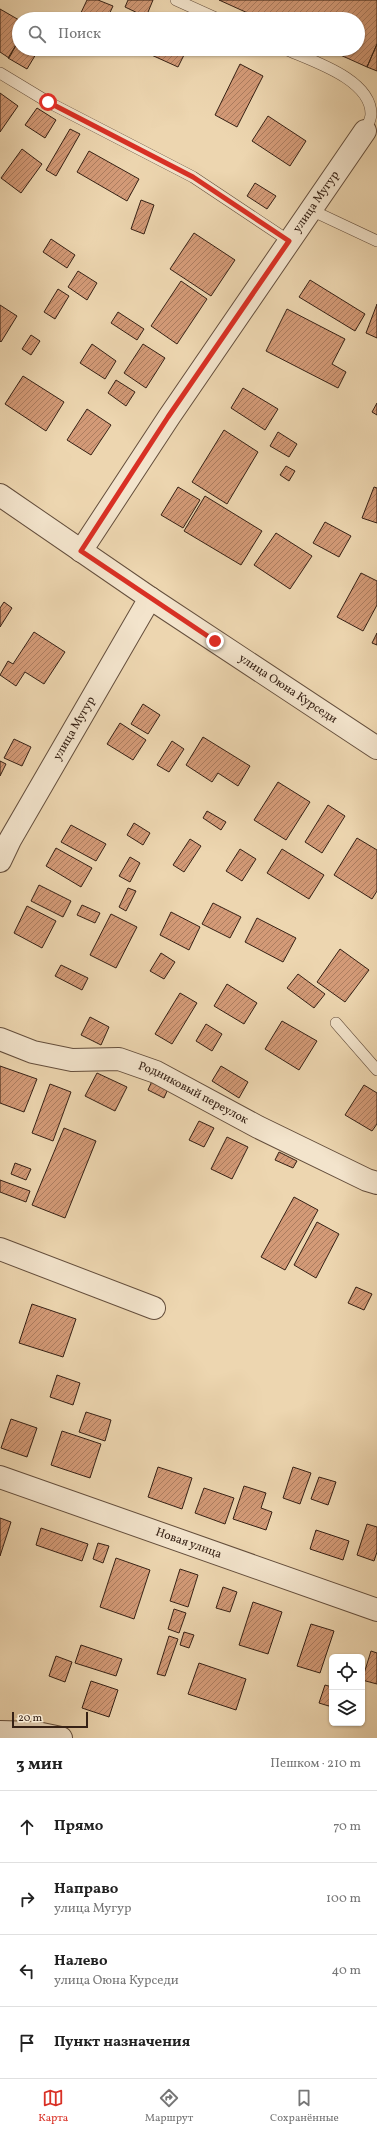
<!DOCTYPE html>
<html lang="ru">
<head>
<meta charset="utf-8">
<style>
  body { margin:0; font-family:Vollkorn,serif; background:#f6f6f6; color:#222 }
  .controls { position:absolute; right:12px; bottom:12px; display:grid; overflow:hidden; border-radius:6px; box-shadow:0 1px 3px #0004 }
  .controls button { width:36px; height:36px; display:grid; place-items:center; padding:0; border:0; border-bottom:1px solid #e0e0e0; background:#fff; color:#222; font:20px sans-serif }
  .scale { position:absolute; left:12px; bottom:10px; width:76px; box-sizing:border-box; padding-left:4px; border:2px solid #362115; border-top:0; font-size:11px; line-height:14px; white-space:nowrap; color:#362115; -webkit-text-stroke:3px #f3e4cc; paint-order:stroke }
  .stop { position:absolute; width:12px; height:12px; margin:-9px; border:3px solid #d93025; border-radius:50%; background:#fff }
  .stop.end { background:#d93025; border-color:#fff; box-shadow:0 1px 4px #0008 }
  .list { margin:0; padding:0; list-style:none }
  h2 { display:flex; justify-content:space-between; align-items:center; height:52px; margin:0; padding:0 16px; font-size:17px }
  h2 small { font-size:13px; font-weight:400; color:#767676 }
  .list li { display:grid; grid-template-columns:26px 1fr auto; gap:12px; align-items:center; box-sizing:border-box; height:72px; padding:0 16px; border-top:1px solid #e0e0e0 }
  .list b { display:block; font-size:15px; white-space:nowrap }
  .list p { margin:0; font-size:13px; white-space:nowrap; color:#767676 }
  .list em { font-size:13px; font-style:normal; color:#767676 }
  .icon { flex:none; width:22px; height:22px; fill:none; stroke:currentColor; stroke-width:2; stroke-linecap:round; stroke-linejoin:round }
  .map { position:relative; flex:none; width:377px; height:1738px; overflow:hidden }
  .search { position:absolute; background:#fff; box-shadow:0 1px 3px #0004; left:12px; right:12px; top:12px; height:44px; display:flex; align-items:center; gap:10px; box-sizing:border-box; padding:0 14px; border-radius:22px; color:#767676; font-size:15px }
  .sheet { height:340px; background:#fff }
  nav { display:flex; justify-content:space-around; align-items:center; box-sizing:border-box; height:56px; border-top:1px solid #e0e0e0; background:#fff; font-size:11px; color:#767676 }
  nav a { display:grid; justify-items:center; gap:2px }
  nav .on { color:#d93025 }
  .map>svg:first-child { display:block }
  .building { fill:url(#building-hatch); stroke:#362115 }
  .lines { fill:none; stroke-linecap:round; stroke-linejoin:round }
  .service-casing { stroke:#644e3c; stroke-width:12 }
  .minor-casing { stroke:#644e3c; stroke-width:24 }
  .tertiary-casing { stroke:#644e3c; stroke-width:24 }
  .service { stroke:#f3e4cc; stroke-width:11 }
  .minor { stroke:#f3e4cc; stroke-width:22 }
  .tertiary { stroke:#f3e4cc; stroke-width:22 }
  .route { stroke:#d93025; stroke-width:5 }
  .labels { text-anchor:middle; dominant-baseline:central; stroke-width:3.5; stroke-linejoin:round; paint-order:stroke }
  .street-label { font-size:12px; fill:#362115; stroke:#f3e4cc }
</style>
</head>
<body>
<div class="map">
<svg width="377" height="1738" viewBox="0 0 377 1738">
  <defs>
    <pattern id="building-hatch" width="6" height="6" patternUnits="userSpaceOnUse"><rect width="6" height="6" fill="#d39a77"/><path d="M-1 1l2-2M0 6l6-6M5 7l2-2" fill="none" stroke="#ac7d60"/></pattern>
  </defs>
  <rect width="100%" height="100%" fill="#edd6b0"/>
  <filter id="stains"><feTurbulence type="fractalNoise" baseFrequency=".005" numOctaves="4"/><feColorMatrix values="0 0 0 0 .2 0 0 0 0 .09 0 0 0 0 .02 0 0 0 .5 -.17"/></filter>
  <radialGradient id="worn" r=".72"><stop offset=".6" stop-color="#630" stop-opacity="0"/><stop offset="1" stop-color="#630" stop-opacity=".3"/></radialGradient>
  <path class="building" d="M87,0H98L113,6L107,19H78Z
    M128,0H153L146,17L125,7Z
    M219,0H377V44L367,67L327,49H358V19H261Z
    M0,9L19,20V40L9,58L0,52Z
    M19,40V49H39L27,69L8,58Z
    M377,44V71L367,67Z
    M149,49H187L178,67L147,53Z
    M203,49H218L215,55Z
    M240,64L263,76L237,127L215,115Z
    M0,93L18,106L0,132Z
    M37,108L56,120L45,138L25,125Z
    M268,116L306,141L290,166L252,141Z
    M70,129L80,134L56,176L46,170Z
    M22,149L42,164L21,193L1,178Z
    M89,151L139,179L127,201L77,172Z
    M255,183L276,196L267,209L247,196Z
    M141,200L154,205L144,234L131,229Z
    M194,233L235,260L211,296L170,269Z
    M51,239L75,255L67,268L43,252Z
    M78,271L97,283L87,300L68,287Z
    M310,280L365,314L355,331L299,297Z
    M181,281L207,299L177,344L151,326Z
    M58,289L69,296L55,319L44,312Z
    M377,304V338L366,333Z
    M0,305L17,316L1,342L0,341Z
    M287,309L345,339L332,364L346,372L338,388L266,351Z
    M118,312L144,329L137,340L111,323Z
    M31,335L40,341L31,355L22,349Z
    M92,344L116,361L105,379L80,363Z
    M143,344L165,358L146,388L124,373Z
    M23,376L64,402L46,431L5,404Z
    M116,380L135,392L126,406L108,393Z
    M243,388L278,409L265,430L231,408Z
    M377,403V415L372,412Z
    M87,409L111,425L91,455L67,440Z
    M224,430L258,452L227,504L192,482Z
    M278,432L297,444L289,457L270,446Z
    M286,466L295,471L289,481L280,475Z
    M178,487L200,500L183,528L161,515Z
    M374,487L377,488V523L362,518Z
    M205,496L262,531L241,565L184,531Z
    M325,522L351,536L339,557L313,543Z
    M276,533L312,556L290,589L254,565Z
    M361,573L377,581V605L363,631L337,617Z
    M4,602L12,608L0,627V608Z
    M34,632L65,652L44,684L25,672L16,686L0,675L8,661L13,664Z
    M377,633V645L372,643Z
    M143,704L160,715L148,734L131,724Z
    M120,723L146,740L133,760L107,744Z
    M203,737L250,766L238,786L218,773L212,782L186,765Z
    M14,739L31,747L22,766L4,758Z
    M172,741L184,749L169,772L157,765Z
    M0,761L6,764L0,776Z
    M278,782L310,802L286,840L254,820Z
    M328,805L345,816L322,853L305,842Z
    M207,811L226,822L221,830L203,818Z
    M134,823L150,833L143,845L127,835Z
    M71,825L106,844L96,861L61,842Z
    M357,838L377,850V891L372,899L334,875Z
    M190,839L201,846L184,872L173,865Z
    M56,848L92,868L81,887L46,866Z
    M240,849L256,859L242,881L226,871Z
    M282,849L324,875L309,899L267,873Z
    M130,857L140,863L130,882L119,876Z
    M39,885L71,901L63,917L31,901Z
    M128,888L136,891L126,911L119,907Z
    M213,903L241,917L230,938L202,924Z
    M82,905L100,913L95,923L77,915Z
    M27,906L56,921L42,948L14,933Z
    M171,912L200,927L189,950L160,935Z
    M111,914L137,927L116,968L90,955Z
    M257,918L296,938L283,962L245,942Z
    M340,949L369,970L345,1002L317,982Z
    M161,953L175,962L164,979L150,971Z
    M61,965L88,978L82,990L55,976Z
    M298,974L325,994L314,1008L287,988Z
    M227,984L257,1003L244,1024L214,1006Z
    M180,993L197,1003L172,1044L155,1034Z
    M90,1017L109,1027L101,1045L81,1035Z
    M282,1021L317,1041L299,1070L265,1049Z
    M206,1024L222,1034L212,1051L196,1041Z
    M0,1066L37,1079L24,1112L0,1103Z
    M221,1066L248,1082L239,1098L212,1081Z
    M97,1073L127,1087L115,1111L85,1096Z
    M152,1081L168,1089L164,1098L148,1090Z
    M50,1084L71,1092L53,1141L32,1133Z
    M364,1085L377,1093V1124L372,1131L345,1115Z
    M199,1121L214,1128L204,1147L189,1140Z
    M64,1128L96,1141L65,1218L32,1205Z
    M227,1137L248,1147L232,1179L211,1169Z
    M279,1152L297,1161L293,1168L275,1160Z
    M15,1163L31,1169L26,1180L11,1174Z
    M0,1180L30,1191L26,1202L0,1192Z
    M294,1197L318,1210L285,1270L261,1257Z
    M317,1222L339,1234L316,1278L294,1265Z
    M356,1287L372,1294L364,1310L348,1303Z
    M32,1304L76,1319L63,1357L19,1343Z
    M57,1375L80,1383L73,1405L50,1397Z
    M86,1412L111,1420L105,1441L79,1432Z
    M11,1419L37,1428L27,1457L1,1448Z
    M62,1431L101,1444L90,1478L51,1465Z
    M158,1467L192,1478L182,1509L148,1497Z
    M293,1467L311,1473L300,1504L283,1498Z
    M319,1477L336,1482L328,1505L311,1499Z
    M244,1486L266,1493L261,1508L272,1512L266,1530L233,1519Z
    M204,1488L234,1498L225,1524L195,1513Z
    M0,1518L11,1522L0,1556Z
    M367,1524L377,1527V1552L374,1561L357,1555Z
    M41,1528L88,1544L82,1561L36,1545Z
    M316,1530L349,1541L343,1560L310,1549Z
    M98,1543L109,1546L103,1563L93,1559Z
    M116,1558L150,1570L134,1619L100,1607Z
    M180,1569L198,1575L188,1607L170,1601Z
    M223,1587L237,1592L230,1612L216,1608Z
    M253,1602L282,1612L268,1654L239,1645Z
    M174,1609L186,1613L179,1633L168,1629Z
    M311,1624L334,1631L320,1673L297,1666Z
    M184,1632L194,1635L189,1648L180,1645Z
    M169,1636L178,1639L165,1676L157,1674Z
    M81,1645L122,1659L116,1676L75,1663Z
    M371,1651L377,1653V1684L362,1680Z
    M56,1656L72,1662L65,1682L49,1676Z
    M199,1663L246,1679L236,1710L188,1694Z
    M91,1681L118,1690L109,1717L82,1708Z
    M325,1685L332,1687V1707L319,1703Z"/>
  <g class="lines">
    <g class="service-casing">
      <path id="service" d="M176,0L218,19
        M285,49C312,61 371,79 371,114C371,120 367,126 365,131
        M0,73L48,102L193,177L289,241
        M311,210L377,241
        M336,1023L377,1070"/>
    </g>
    <g class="minor-casing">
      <g id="minor">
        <path id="s1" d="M81,551L169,417L365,131"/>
        <path id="s2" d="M0,861L10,840L150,598"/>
        <path id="s3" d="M0,1039L33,1052L72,1060L119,1059L156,1072L258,1127L367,1180L377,1183"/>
        <path d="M0,1249L154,1308"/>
        <path id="s4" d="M0,1477L377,1610"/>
        <path d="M0,1732L37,1733L61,1738"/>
      </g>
    </g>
    <g class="tertiary-casing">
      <g id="tertiary">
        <path id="s5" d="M0,495L150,598L377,748"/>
      </g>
    </g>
    <use href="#service" class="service"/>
    <use href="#minor" class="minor"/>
    <use href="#tertiary" class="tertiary"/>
  </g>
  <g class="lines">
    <path class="route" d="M48,102L193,177L289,241L168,417L81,551L215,641"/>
  </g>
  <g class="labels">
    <g class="street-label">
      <text stroke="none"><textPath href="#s1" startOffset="421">улица Мугур</textPath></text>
      <text stroke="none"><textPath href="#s5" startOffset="347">улица Оюна Курседи</textPath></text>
      <text stroke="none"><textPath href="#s2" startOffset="152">улица Мугур</textPath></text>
      <text stroke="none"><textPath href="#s3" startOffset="204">Родниковый переулок</textPath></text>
      <text stroke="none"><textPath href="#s4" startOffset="200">Новая улица</textPath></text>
    </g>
  </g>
  <rect width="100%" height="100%" filter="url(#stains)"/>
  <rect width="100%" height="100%" fill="url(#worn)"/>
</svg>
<div class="controls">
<button><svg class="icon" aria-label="locate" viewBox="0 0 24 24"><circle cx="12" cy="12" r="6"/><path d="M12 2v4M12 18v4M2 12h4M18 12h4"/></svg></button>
<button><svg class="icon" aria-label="layers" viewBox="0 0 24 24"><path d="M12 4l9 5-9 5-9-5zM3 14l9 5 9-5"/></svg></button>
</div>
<div class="scale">20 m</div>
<div class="stop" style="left:48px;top:102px"></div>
<div class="stop end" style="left:215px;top:641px"></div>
<div class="search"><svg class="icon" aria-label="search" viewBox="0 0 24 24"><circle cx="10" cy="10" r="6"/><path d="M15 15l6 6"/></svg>Поиск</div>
</div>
<section class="sheet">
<h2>3 мин<small>Пешком · 210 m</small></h2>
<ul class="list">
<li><svg class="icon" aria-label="ahead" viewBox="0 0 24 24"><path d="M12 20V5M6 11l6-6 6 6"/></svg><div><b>Прямо</b></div><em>70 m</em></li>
<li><svg class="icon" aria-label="right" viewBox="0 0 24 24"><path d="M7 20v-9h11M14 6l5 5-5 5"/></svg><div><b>Направо</b><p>улица Мугур</p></div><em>100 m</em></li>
<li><svg class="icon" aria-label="left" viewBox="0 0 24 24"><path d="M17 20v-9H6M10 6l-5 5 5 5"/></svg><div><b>Налево</b><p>улица Оюна Курседи</p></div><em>40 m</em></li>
<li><svg class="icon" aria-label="arrive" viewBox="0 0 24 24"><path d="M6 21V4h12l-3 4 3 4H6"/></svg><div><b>Пункт назначения</b></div></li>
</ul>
</section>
<nav>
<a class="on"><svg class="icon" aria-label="map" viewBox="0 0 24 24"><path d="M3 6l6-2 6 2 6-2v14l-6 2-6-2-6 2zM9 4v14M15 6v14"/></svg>Карта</a>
<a><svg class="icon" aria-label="directions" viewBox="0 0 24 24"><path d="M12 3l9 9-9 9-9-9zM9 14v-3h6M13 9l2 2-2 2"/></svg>Маршрут</a>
<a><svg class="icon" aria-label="saved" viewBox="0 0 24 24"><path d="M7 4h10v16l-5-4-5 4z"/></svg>Сохранённые</a>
</nav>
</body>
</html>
